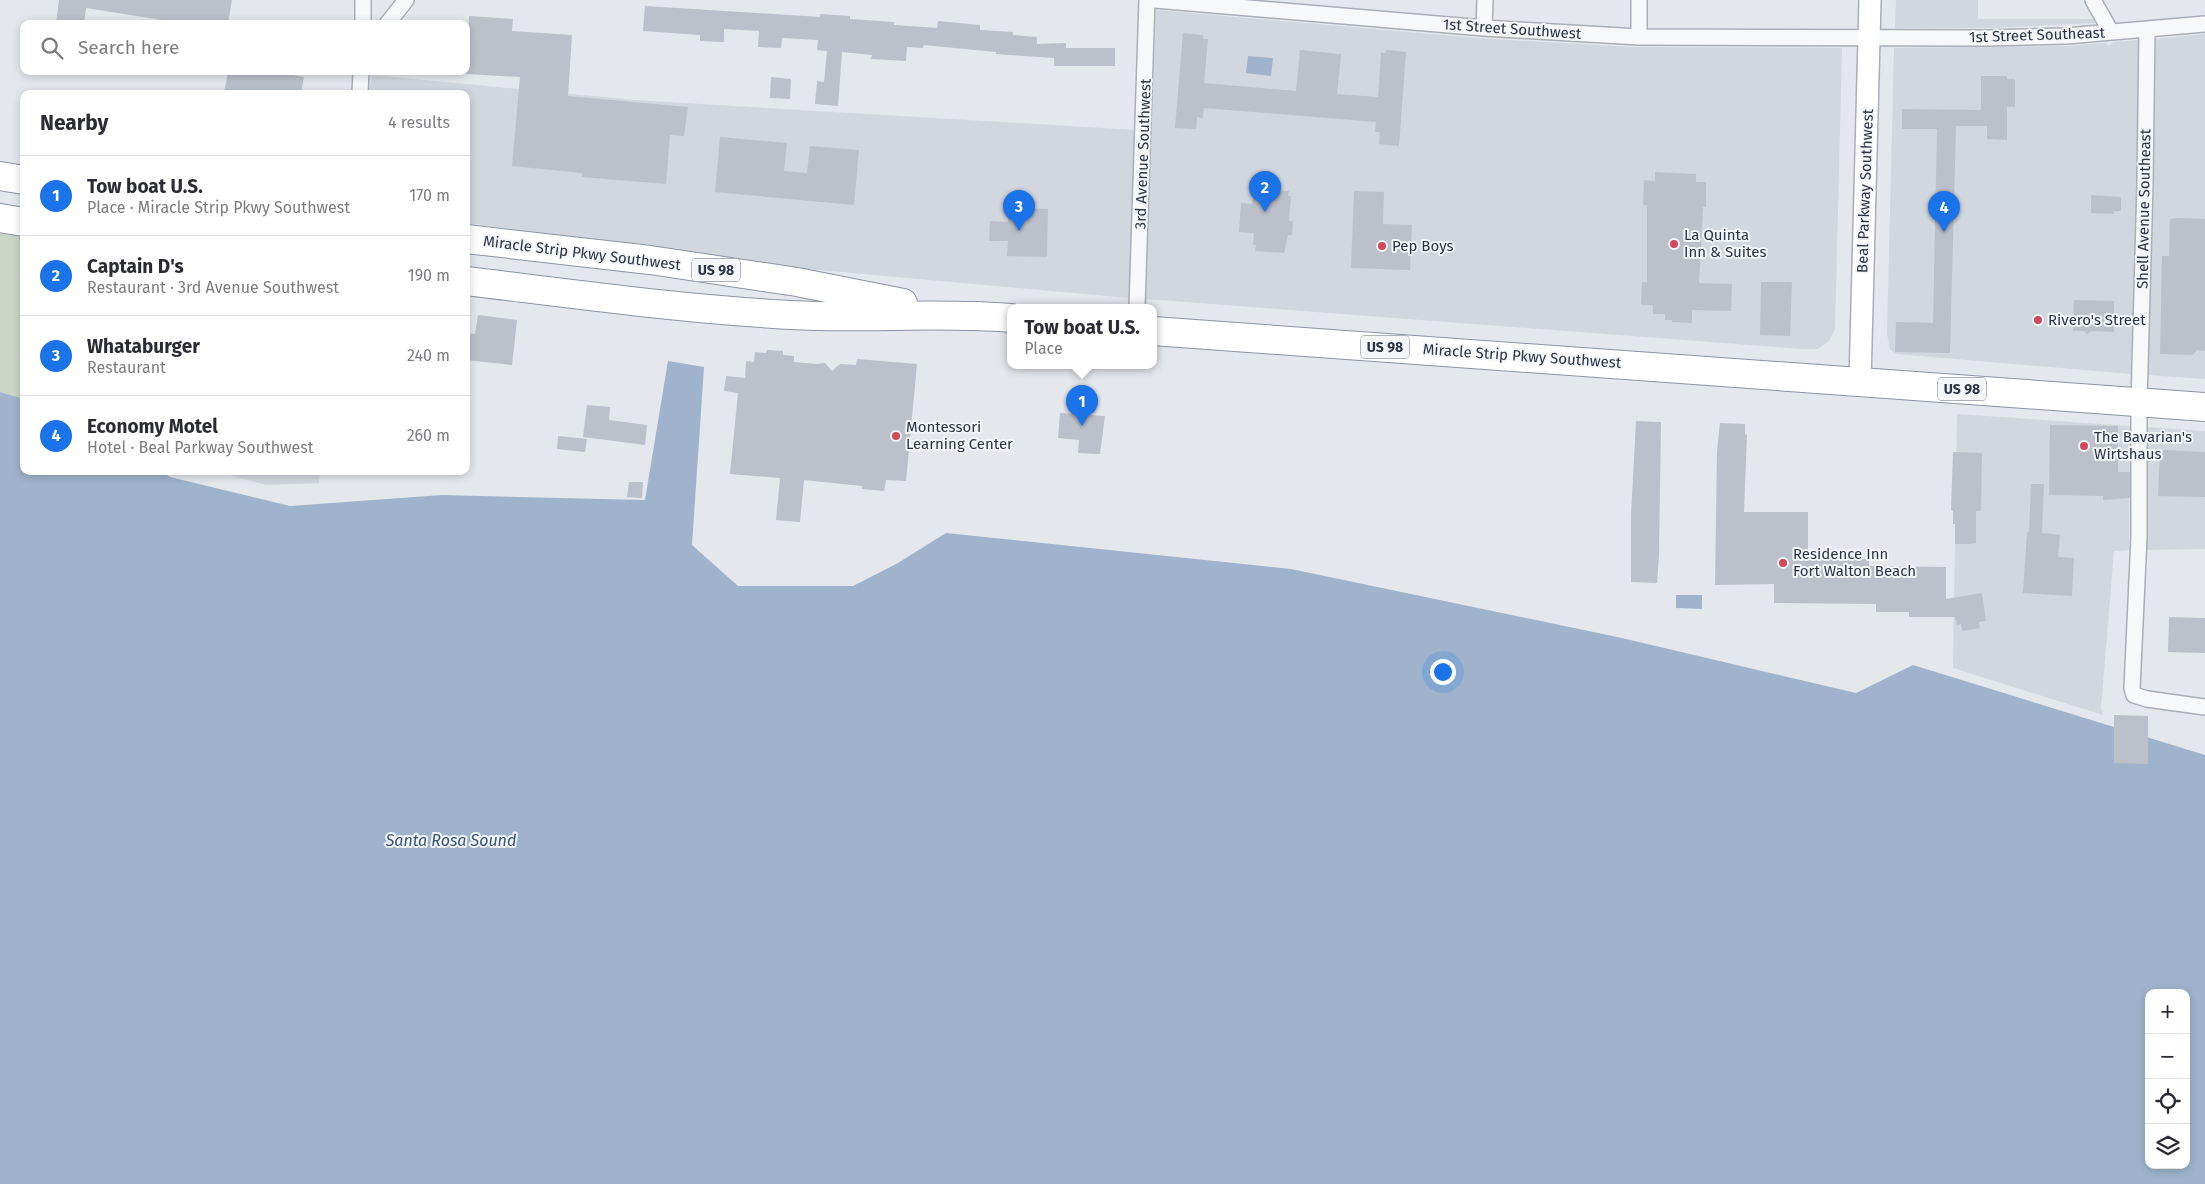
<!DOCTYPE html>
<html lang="en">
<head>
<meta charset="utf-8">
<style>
  body { margin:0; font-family:"Fira Sans",sans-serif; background:#f7f7f7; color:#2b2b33 }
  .controls { position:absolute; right:15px; bottom:15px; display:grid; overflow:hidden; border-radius:10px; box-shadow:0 2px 8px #0003 }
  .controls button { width:45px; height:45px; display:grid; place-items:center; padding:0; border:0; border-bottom:1px solid #e1e1e2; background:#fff; color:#2b2b33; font:25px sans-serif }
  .you { position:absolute; left:1442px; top:671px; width:18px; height:18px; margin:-12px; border:4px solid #fff; border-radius:50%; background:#1a73e8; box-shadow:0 0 0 8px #1a73e833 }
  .badge { display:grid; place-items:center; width:32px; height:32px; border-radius:50%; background:#1a73e8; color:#fff; font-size:16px; font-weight:700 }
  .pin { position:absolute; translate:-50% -41px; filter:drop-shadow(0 1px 2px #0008) }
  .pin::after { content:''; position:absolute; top:26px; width:18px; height:15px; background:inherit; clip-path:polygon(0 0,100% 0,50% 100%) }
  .popup { position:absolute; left:1007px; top:304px; width:150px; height:65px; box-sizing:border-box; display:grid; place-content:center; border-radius:10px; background:#fff; filter:drop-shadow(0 1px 4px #0005); font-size:16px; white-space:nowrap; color:#7c7c81 }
  .popup b { font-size:19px; color:#2b2b33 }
  .popup::after { content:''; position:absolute; left:50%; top:100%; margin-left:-10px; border:10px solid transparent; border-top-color:#fff }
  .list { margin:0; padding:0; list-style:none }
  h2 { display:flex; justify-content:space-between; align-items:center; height:65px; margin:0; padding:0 20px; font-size:21px }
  h2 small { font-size:16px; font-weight:400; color:#7c7c81 }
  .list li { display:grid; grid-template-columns:32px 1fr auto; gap:15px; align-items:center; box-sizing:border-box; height:80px; padding:0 20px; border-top:1px solid #e1e1e2 }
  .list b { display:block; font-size:19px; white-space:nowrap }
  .list p { margin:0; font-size:16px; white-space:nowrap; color:#7c7c81 }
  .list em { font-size:16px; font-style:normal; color:#7c7c81 }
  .icon { flex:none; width:28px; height:28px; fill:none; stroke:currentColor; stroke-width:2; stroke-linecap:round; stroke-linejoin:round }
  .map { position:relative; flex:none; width:2205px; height:1184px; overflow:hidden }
  .search { position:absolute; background:#fff; box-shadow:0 2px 8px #0003; left:20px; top:20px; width:450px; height:55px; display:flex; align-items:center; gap:12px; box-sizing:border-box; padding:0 18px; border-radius:10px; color:#7c7c81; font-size:19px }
  .panel { position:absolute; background:#fff; box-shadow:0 2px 8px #0003; left:20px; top:90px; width:450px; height:385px; border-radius:10px }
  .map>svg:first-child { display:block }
  .built { fill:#d2d6de }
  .green { fill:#c9d6c5 }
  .water { fill:#9fb4cc; fill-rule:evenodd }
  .building { fill:#bbc0ca }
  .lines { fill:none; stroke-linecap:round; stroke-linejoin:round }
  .street-casing { stroke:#a9aeb7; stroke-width:18 }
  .secondary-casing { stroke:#a9aeb7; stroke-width:24 }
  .highway-casing { stroke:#8b94a3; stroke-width:30 }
  .street { stroke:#f7f8fa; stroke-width:15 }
  .secondary { stroke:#fff; stroke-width:21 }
  .highway { stroke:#fff; stroke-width:28 }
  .poi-dot { fill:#d1495b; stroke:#f4f6f9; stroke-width:2 }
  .labels { text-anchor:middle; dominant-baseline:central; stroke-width:4; stroke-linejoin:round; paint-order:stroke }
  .shield { fill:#f4f6f9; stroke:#676e7b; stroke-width:1 }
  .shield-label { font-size:14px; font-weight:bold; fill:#2b3445 }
  .street-label { font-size:15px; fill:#2b3445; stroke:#f4f6f9 }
  .poi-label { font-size:15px; fill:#2b3445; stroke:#f4f6f9; text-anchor:start }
  .water-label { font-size:16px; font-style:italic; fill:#34527a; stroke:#f4f6f9 }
</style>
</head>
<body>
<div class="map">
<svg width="2205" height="1184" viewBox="0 0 2205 1184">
  <rect width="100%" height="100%" fill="#e4e7ec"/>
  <path class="built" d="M1896,0H1978V19H2093L2095,23L1987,28H1895Z
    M1156,10L1476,38L1630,47L1842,48L1835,329L1829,341L1818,349H1802L1146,299Z
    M2205,34V379L2148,375L2154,185L2156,39Z
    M2138,40L2137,184L2131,374L1896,354L1890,350L1887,333L1894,48L2066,46L2106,43L2108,46L2114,42Z
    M372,75L634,100L1135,130L1129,298L808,269L466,223V94H369Z
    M1957,414L2130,426L2129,550L2114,551L2101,708L2103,715L1953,668Z
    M2147,427L2205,431V549L2147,550Z
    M215,471H320L319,483L266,485Z"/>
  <path class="green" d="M0,218L24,221V399L0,392Z"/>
  <path class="water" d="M1248,56L1273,58L1271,76L1246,73Z
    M668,361L704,367L692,545L738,586H853L898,563L946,533L1291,569L1622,638L1856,693L1913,665L2205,755V1184H0V392L24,399V471H161L170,477L290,506L442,495L645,500ZM2149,993H2186V1165H2149Z
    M1676,595H1702V609L1676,608Z"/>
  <path class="building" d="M59,0H232L228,24H187L86,8L84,24H56Z
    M645,6L820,17V14L850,16V19L894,22V25L937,28L938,21L980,25V30L1013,32V35L1037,37V44L1066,43V48H1115V66H1054V58L996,54V52L924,45L923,48L907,47L906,61L871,59L872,55L842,52L838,106L815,104L817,81L824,82L827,51L817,50L818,40L782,38L781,48L758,47L759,31L724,29V42L700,41V35L643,31Z
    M469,16L513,19L512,31L572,35L568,96L688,107L684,136L670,135L666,184L582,177V173L512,166L520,77L466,74V37H468Z
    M1183,33L1203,35V39H1208L1204,83L1296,91L1300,50L1341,54L1337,94L1378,97L1381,53H1386V50L1406,52L1399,146L1379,144L1380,132H1375L1376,122L1204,108L1203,118L1197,117L1196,129L1175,128Z
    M228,71H272L304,77L301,94H224Z
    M1981,76H2007V79H2015V107H2007V140L1987,139V126H1956L1950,353L1895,352L1896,322L1933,323L1937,129H1902V109L1981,110Z
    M771,77L791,79L790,99L770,98Z
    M720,137L787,143L784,171L807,173L810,146L859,150L854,205L715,192Z
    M1655,172L1696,174V182H1706V207H1703L1699,283L1732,284L1731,311L1692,310V323L1672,322V320H1665V314H1653V305H1641L1642,282H1647V205H1643L1644,180L1655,181Z
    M1255,189L1289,191L1288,196H1291L1289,221H1293L1292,235H1288L1284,253L1255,251L1256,245H1253L1254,233L1239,232L1241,203L1252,204Z
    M1354,191L1384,192L1383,224L1412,225L1410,270L1351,268Z
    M2091,195L2121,197V211H2114V214L2091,213Z
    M1009,208L1048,209L1047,257L1007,256L1008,241H989L990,221L1008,222Z
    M2178,218L2205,219V351L2197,350L2193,355L2160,354L2162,256H2169L2170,219Z
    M1761,282H1792L1790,336L1760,335Z
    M2074,300L2114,301V332L2091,331L2087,334L2084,331H2073Z
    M478,315L517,320L512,365L466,360L467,333L475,334Z
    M767,350L783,351V355L794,356V362L817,364L825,363L832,371L840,364L856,365L857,359L917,364L906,481L886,480L884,491L862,489V486L804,480L800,522L776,520L780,478L730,474L738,393L724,391L726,376L745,378L746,361L754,362L755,352L766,353Z
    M587,405L610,407L609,420L647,425L645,445L583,437Z
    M1060,413L1105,416L1100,454L1078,453L1079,440L1058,438Z
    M1636,421L1661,422L1659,555L1657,583L1631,582V515Z
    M1720,423L1745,424V434L1747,435L1744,512H1808V559H1869V566L1946,567V599L1982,593L1986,621L1979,622L1980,628L1962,631L1961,624L1957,625L1955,617H1909V612H1876V604L1774,603V584L1715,585L1717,451Z
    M2050,425L2118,426V472H2130V498L2103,500V496L2049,495Z
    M558,436L587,439L585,452L557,449Z
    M2160,450L2205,452V497L2158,496Z
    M1953,452L1982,453L1981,511H1976V543L1971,544H1955V524H1953V511L1951,510Z
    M629,482H643L642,498L627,497Z
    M2031,484H2044L2042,533L2060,535L2058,557L2074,558L2072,596L2023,593L2027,532H2029Z
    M2169,617L2205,618V653L2168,652Z
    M2114,715L2148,716V764L2114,763Z"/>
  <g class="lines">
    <g class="street-casing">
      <path id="street" d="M1155,0L1484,28L1639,37L1987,38L2066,36L2205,24
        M2093,0L2111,32
        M363,24V0
        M387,24L406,0
        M1484,28L1485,0
        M2147,29L2145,184L2139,402V537L2132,688L2134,695L2147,699L2205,707
        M1639,37V0
        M360,94L361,71
        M1137,307L1147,0"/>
    </g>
    <g class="secondary-casing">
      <path id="secondary" d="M1860,382L1870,0"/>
    </g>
    <g class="highway-casing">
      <path id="highway" d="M0,176L24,180
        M0,218L24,222
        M466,239L650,260L797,282L903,303
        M466,281C574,294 682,309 791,315C864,319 937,312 1011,318
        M1153,331L2205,407"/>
    </g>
    <use href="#street" class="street"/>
    <use href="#secondary" class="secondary"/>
    <use href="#highway" class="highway"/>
  </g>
  <g class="poi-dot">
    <circle cx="1674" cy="244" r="5"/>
    <circle cx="1382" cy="246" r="5"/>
    <circle cx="2038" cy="320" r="5"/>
    <circle cx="896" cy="436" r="5"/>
    <circle cx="2084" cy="446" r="5"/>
    <circle cx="1783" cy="563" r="5"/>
  </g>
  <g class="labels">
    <g class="shield">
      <rect x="692" y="258.5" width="48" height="23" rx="4"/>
      <rect x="1361" y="335.5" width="48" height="23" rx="4"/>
      <rect x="1938" y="377.5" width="48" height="23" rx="4"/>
    </g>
    <g class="shield-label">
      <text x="716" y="270">US 98</text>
      <text x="1385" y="347">US 98</text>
      <text x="1962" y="389">US 98</text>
    </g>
    <g class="street-label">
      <text transform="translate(1512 29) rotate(4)">1st Street Southwest</text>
      <text transform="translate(2037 35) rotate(-2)">1st Street Southeast</text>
      <text transform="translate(1143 154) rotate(-88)">3rd Avenue Southwest</text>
      <text transform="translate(1865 191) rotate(-88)">Beal Parkway Southwest</text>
      <text transform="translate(2144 209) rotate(-89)">Shell Avenue Southeast</text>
      <text transform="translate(582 253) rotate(7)">Miracle Strip Pkwy Southwest</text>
      <text transform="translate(1522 356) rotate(4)">Miracle Strip Pkwy Southwest</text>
    </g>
    <g class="poi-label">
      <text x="1684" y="235">La Quinta<tspan x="1684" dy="17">Inn &amp; Suites</tspan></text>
      <text x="1392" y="246">Pep Boys</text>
      <text x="2048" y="320">Rivero's Street</text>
      <text x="906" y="427">Montessori<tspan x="906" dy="17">Learning Center</tspan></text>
      <text x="2094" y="437">The Bavarian's<tspan x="2094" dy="17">Wirtshaus</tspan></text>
      <text x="1793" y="554">Residence Inn<tspan x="1793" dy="17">Fort Walton Beach</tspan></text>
    </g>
    <g class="water-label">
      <text x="451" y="840">Santa Rosa Sound</text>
    </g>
  </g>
</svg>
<div class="controls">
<button>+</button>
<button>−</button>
<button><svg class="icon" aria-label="locate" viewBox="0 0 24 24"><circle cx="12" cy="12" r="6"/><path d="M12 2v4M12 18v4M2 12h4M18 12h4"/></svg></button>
<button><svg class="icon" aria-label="layers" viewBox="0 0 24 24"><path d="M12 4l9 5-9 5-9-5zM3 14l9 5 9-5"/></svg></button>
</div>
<div class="you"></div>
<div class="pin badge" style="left:1082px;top:426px">1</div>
<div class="popup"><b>Tow boat U.S.</b>Place</div>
<div class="pin badge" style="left:1265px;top:212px">2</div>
<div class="pin badge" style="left:1019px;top:231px">3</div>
<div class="pin badge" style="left:1944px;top:232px">4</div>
<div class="search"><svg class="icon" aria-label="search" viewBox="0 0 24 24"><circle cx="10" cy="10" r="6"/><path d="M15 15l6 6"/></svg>Search here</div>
<section class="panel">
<h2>Nearby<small>4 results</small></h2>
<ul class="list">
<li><span class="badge">1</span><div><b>Tow boat U.S.</b><p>Place · Miracle Strip Pkwy Southwest</p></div><em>170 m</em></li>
<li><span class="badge">2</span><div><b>Captain D's</b><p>Restaurant · 3rd Avenue Southwest</p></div><em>190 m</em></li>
<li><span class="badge">3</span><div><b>Whataburger</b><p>Restaurant</p></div><em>240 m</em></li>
<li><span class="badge">4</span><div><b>Economy Motel</b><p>Hotel · Beal Parkway Southwest</p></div><em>260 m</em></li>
</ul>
</section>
</div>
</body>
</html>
